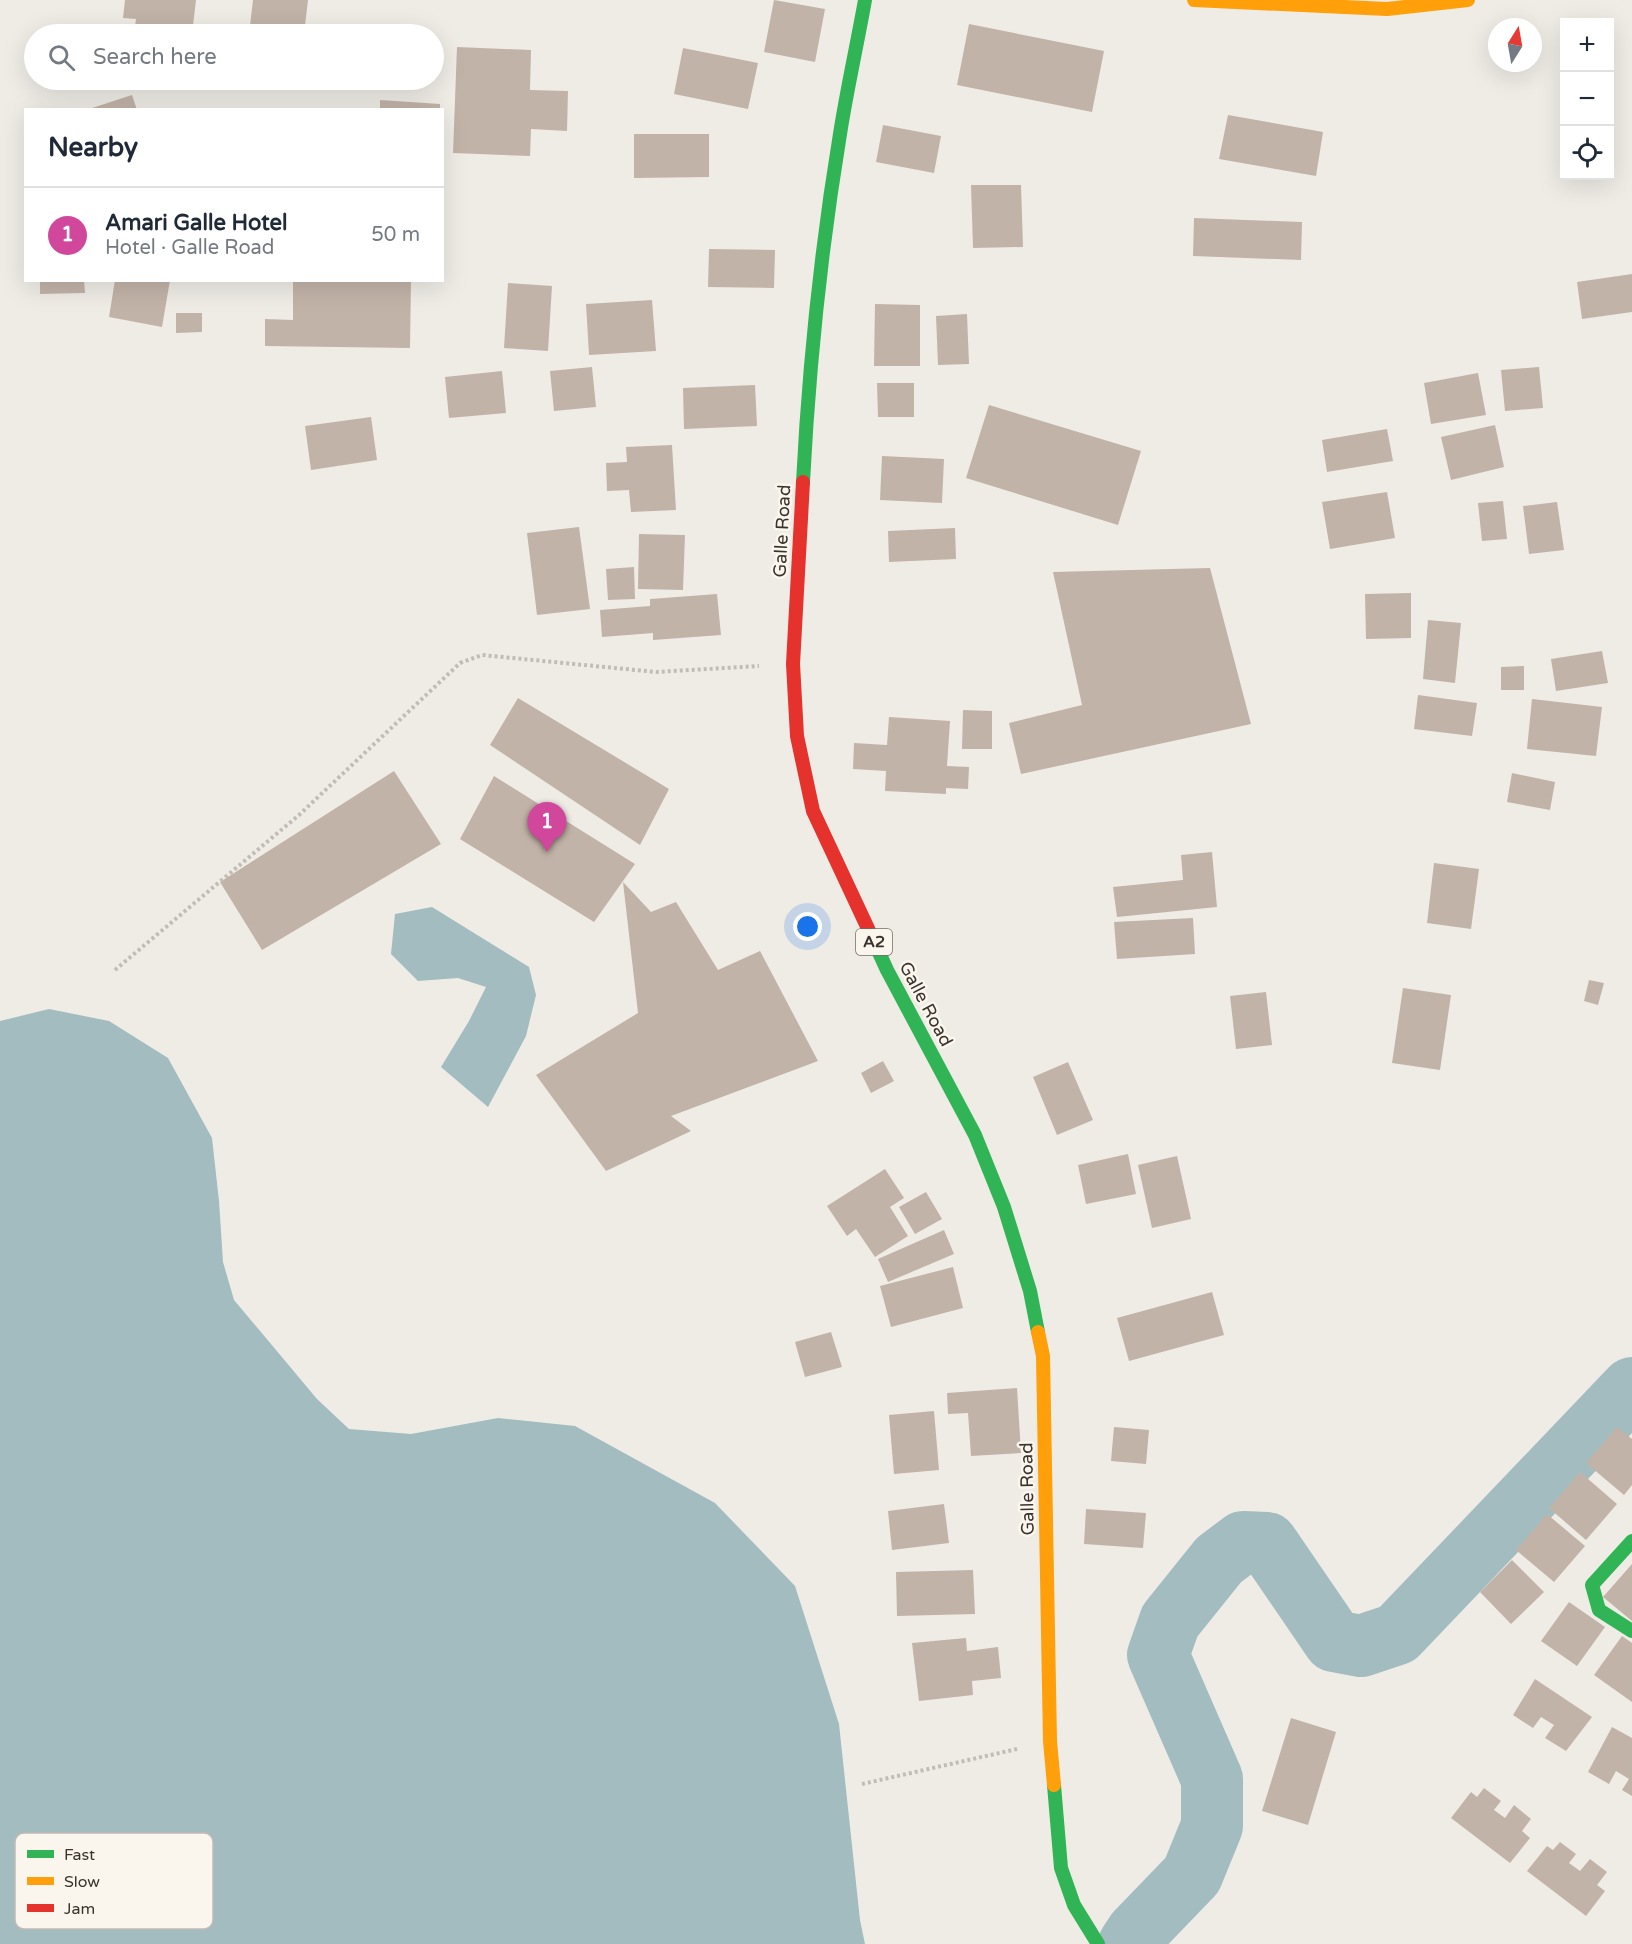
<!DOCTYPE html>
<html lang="en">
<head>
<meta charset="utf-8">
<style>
  body { margin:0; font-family:"Varela Round",sans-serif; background:#f2f2f3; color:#1f2937 }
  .controls { position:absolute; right:18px; top:18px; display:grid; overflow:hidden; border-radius:0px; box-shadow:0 6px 24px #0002 }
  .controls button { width:54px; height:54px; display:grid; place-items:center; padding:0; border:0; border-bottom:2px solid #e0e1e3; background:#fff; color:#1f2937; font:30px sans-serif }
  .compass { position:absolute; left:1488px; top:18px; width:54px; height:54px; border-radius:50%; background:#fff; box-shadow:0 6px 24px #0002; rotate:11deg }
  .you { position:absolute; left:808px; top:927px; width:21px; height:21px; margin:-15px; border:4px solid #fff; border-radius:50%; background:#1a73e8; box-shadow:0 0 0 9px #1a73e833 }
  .badge { display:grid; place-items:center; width:39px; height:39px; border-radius:50%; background:#79736d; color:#fff; font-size:20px; font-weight:700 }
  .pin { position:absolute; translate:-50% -50px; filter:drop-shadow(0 2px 3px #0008) }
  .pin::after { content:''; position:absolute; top:32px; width:21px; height:18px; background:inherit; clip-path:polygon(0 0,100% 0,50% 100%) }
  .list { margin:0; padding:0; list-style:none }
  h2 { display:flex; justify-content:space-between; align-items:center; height:78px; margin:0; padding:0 24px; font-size:26px }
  h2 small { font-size:20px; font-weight:400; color:#747a83 }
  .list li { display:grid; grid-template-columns:39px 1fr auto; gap:18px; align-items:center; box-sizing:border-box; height:96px; padding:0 24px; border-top:2px solid #e0e1e3 }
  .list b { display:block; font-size:22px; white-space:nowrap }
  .list p { margin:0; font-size:20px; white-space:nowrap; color:#747a83 }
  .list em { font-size:20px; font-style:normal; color:#747a83 }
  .icon { flex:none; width:33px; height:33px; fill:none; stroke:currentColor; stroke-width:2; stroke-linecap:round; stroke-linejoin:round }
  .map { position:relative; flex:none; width:1632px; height:1944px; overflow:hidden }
  .search { position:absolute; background:#fff; box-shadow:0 6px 24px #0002; left:24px; top:24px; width:420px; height:66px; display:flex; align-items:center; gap:15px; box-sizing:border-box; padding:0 21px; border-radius:33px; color:#747a83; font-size:22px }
  .panel { position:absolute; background:#fff; box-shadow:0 6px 24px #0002; left:24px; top:108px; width:420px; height:174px; border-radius:0px }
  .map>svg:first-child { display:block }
  .water { fill:#a2bcc0 }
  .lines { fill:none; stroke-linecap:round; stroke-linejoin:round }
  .river { stroke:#a2bcc0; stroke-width:62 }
  .building { fill:#c2b3a8 }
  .path { stroke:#c1bcb6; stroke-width:4; stroke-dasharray:3 3; stroke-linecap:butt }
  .fast { stroke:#30b455; stroke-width:14 }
  .slow { stroke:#ff9f0a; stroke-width:14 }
  .jam { stroke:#e5322d; stroke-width:14 }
  .labels { text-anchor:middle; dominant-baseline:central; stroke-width:5; stroke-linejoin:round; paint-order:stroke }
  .shield { fill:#faf6ee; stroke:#746d66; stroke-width:1.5 }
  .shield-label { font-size:16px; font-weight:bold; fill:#3a322c }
  .street-label { font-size:18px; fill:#3a322c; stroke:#faf6ee }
  .key { fill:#faf6ee; stroke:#c0bbb4; stroke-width:1.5 }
  .key-label { font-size:16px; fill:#3a322c }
</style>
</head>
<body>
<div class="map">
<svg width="1632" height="1944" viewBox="0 0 1632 1944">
  <rect width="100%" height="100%" fill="#efece6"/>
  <path class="water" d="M432,907L529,967L536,995L526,1036L488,1107L441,1067L469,1021L486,987L458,978L418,981L391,954L395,914Z
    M49,1009L109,1021L168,1058L212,1138L219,1201L223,1262L234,1300L317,1399L349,1429L411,1434L498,1418L575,1426L715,1503L795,1586L839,1724L860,1920L865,1944H0V1021Z"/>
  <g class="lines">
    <path class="river" d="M1129,1944L1137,1932L1192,1875L1212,1826V1779L1158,1655L1170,1621L1219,1560L1243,1542L1267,1543L1334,1641L1361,1646L1397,1634L1632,1388"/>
  </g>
  <path class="building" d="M125,0H196L192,34H134L136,19L123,18Z
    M253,0H308L304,34H249Z
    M774,0L825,9L815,62L764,52Z
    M969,24L1104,51L1092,112L957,85Z
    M457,47L531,50L530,90L568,91L567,131L531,129L530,156L453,153Z
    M683,48L758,63L748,109L674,94Z
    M380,80H419V89L380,86Z
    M132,95L137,110H89V109Z
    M380,100L440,104V110H380Z
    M1228,115L1323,132L1316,176L1219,159Z
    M883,125L941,136L934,173L876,162Z
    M634,134H709V177L634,178Z
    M971,185H1021L1023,247L973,248Z
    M1194,218L1302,222L1301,260L1193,256Z
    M709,249L775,250L774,288L708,287Z
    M1632,274V312L1582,319L1577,282Z
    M40,280H84L85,293L40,294Z
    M115,280H170L162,327L109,317Z
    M293,280H411L410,348L265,346V319L293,320Z
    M508,283L552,286L548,351L504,348Z
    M652,300L656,351L589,355L586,304Z
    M875,304L920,305V366H874Z
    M176,313H202V332L176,333Z
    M967,314L969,364L938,365L936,316Z
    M592,367L596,407L554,411L550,371Z
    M1539,367L1543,408L1505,411L1501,370Z
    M502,371L506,413L449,418L445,377Z
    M1478,373L1486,415L1431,424L1424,383Z
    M877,383H914V417H878Z
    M755,385L757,426L684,429L683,388Z
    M989,405L1141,451L1118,525L966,478Z
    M371,417L377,460L311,470L305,426Z
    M1495,425L1504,467L1451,480L1441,437Z
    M1387,429L1393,461L1327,472L1322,440Z
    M672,445L676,510L631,512L629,490L607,491L606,463L627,462L626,447Z
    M882,456L944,459L942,503L880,500Z
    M1387,492L1395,538L1330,549L1322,502Z
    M1503,501L1507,539L1482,541L1478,503Z
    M1557,502L1564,550L1529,554L1523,506Z
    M579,527L590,609L537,615L527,533Z
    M955,528L956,559L889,562L888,531Z
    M639,534L685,535L683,590L638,589Z
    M634,567L635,599L608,600L606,569Z
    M1210,568L1251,724L1021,774L1009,723L1082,705L1053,572Z
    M1411,593V638L1366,639L1365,594Z
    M717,594L721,635L653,640V633L602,637L600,610L650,606V599Z
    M1428,620L1461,623L1455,683L1423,679Z
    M1602,651L1608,683L1556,691L1551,659Z
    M1524,666V690H1501V667Z
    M1418,695L1477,703L1472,736L1414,729Z
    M518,698L669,789L640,845L490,745Z
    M1532,699L1602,707L1596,756L1527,749Z
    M963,710L992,711V749H962Z
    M889,717L950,721L947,766L969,767L968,789L946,788V794L885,791L886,771L853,769L854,743L887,745Z
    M394,771L441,844L262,950L220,882Z
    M1512,773L1555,782L1550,810L1507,802Z
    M494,776L635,864L594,922L460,839Z
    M1212,852L1217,907L1117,917L1113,887L1183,880L1181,855Z
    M1434,863L1479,869L1471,929L1427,923Z
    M623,882L651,912L676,902L718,970L760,951L818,1061L671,1116L691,1131L606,1171L536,1075L638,1013Z
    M1193,918L1195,954L1117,959L1114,922Z
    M1589,980L1604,983L1598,1005L1584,1001Z
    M1403,988L1451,995L1440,1070L1392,1063Z
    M1266,992L1272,1045L1236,1049L1230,996Z
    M883,1061L894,1081L871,1093L861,1073Z
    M1068,1062L1093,1120L1057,1135L1033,1077Z
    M1128,1154L1136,1194L1086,1204L1078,1165Z
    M1177,1156L1191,1219L1152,1228L1138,1165Z
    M885,1169L904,1198L890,1207L908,1236L875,1257L856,1229L847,1236L827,1206Z
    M926,1192L942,1219L915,1234L899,1207Z
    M944,1230L954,1254L888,1282L878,1259Z
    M953,1267L963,1308L891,1327L880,1286Z
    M1212,1292L1224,1335L1129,1361L1117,1318Z
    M831,1332L842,1367L805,1377L795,1342Z
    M1017,1388L1021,1453L971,1456L968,1413L948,1414L947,1393Z
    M934,1411L939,1470L894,1474L889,1415Z
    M1114,1427L1149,1430L1146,1464L1111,1461Z
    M1617,1427L1632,1439V1485L1624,1495L1586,1463Z
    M1580,1472L1617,1504L1586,1540L1549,1508Z
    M944,1504L949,1543L892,1550L888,1511Z
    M1086,1509L1146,1513L1143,1548L1084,1544Z
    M1547,1514L1585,1546L1554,1582L1516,1550Z
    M1512,1560L1544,1592L1511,1624L1480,1592Z
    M1632,1564V1621L1603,1597Z
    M973,1570L975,1614L897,1616L896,1572Z
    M1569,1602L1605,1627L1577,1666L1541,1641Z
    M1622,1636L1632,1643V1702L1594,1675Z
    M966,1638L967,1651L998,1647L1001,1678L972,1681L973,1695L919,1701L912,1643Z
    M1535,1679L1592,1717L1566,1751L1545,1738L1554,1725L1541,1717L1533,1728L1513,1715Z
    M1291,1718L1336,1732L1308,1825L1262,1811Z
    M1612,1727L1632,1738V1796L1622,1790L1629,1779L1616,1771L1609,1784L1588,1772Z
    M1484,1788L1501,1801L1494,1810L1505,1818L1514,1805L1531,1819L1522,1831L1530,1838L1510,1863L1451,1818L1471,1792L1477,1797Z
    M1560,1842L1576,1854L1569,1863L1580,1871L1590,1859L1607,1872L1597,1885L1605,1891L1586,1916L1527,1871L1547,1846L1553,1850Z"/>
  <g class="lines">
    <path class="path" d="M115,970L299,815L460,663L482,655L656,672L759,666
      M862,1784L1017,1749"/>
    <path class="fast" d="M803,482C809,365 821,249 840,134C847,89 857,45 865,0
      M871,935L887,970L975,1135L1004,1207L1030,1291L1038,1332
      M1632,1541L1592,1585L1599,1610L1632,1631
      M1054,1785L1061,1868L1074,1905L1098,1944"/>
    <path class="slow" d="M1194,0L1387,9L1468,0
      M1038,1332L1043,1356L1050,1741L1054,1785"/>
    <path class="jam" d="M803,482L793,664L797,736L813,811L871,935"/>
  </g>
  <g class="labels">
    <rect class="shield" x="856" y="929" width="36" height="26" rx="4.5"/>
    <g class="shield-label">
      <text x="874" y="942">A2</text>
    </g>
    <g class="street-label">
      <text transform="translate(782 531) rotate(-87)">Galle Road</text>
      <text transform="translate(926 1004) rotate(62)">Galle Road</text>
      <text transform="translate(1027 1489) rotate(-91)">Galle Road</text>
    </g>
  </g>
  <rect x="15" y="1833" width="198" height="96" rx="9" class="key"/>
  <rect x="27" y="1850" width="27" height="8" fill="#30b455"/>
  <rect x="27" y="1877" width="27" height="8" fill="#ff9f0a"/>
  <rect x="27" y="1904" width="27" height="8" fill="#e5322d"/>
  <g class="key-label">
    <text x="64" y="1860">Fast</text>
    <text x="64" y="1887">Slow</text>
    <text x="64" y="1914">Jam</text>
  </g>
</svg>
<div class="controls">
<button>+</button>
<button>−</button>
<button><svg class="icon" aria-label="locate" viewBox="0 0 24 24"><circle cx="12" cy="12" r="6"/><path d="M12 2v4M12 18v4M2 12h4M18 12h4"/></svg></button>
</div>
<svg class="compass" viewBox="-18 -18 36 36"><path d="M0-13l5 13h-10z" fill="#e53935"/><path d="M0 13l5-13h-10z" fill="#747a83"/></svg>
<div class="you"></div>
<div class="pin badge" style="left:547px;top:852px;background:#d1479c">1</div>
<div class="search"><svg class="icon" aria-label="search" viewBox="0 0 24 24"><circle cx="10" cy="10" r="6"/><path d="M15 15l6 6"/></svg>Search here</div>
<section class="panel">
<h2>Nearby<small></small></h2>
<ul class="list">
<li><span class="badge" style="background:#d1479c">1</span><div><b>Amari Galle Hotel</b><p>Hotel · Galle Road</p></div><em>50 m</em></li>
</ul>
</section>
</div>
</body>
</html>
